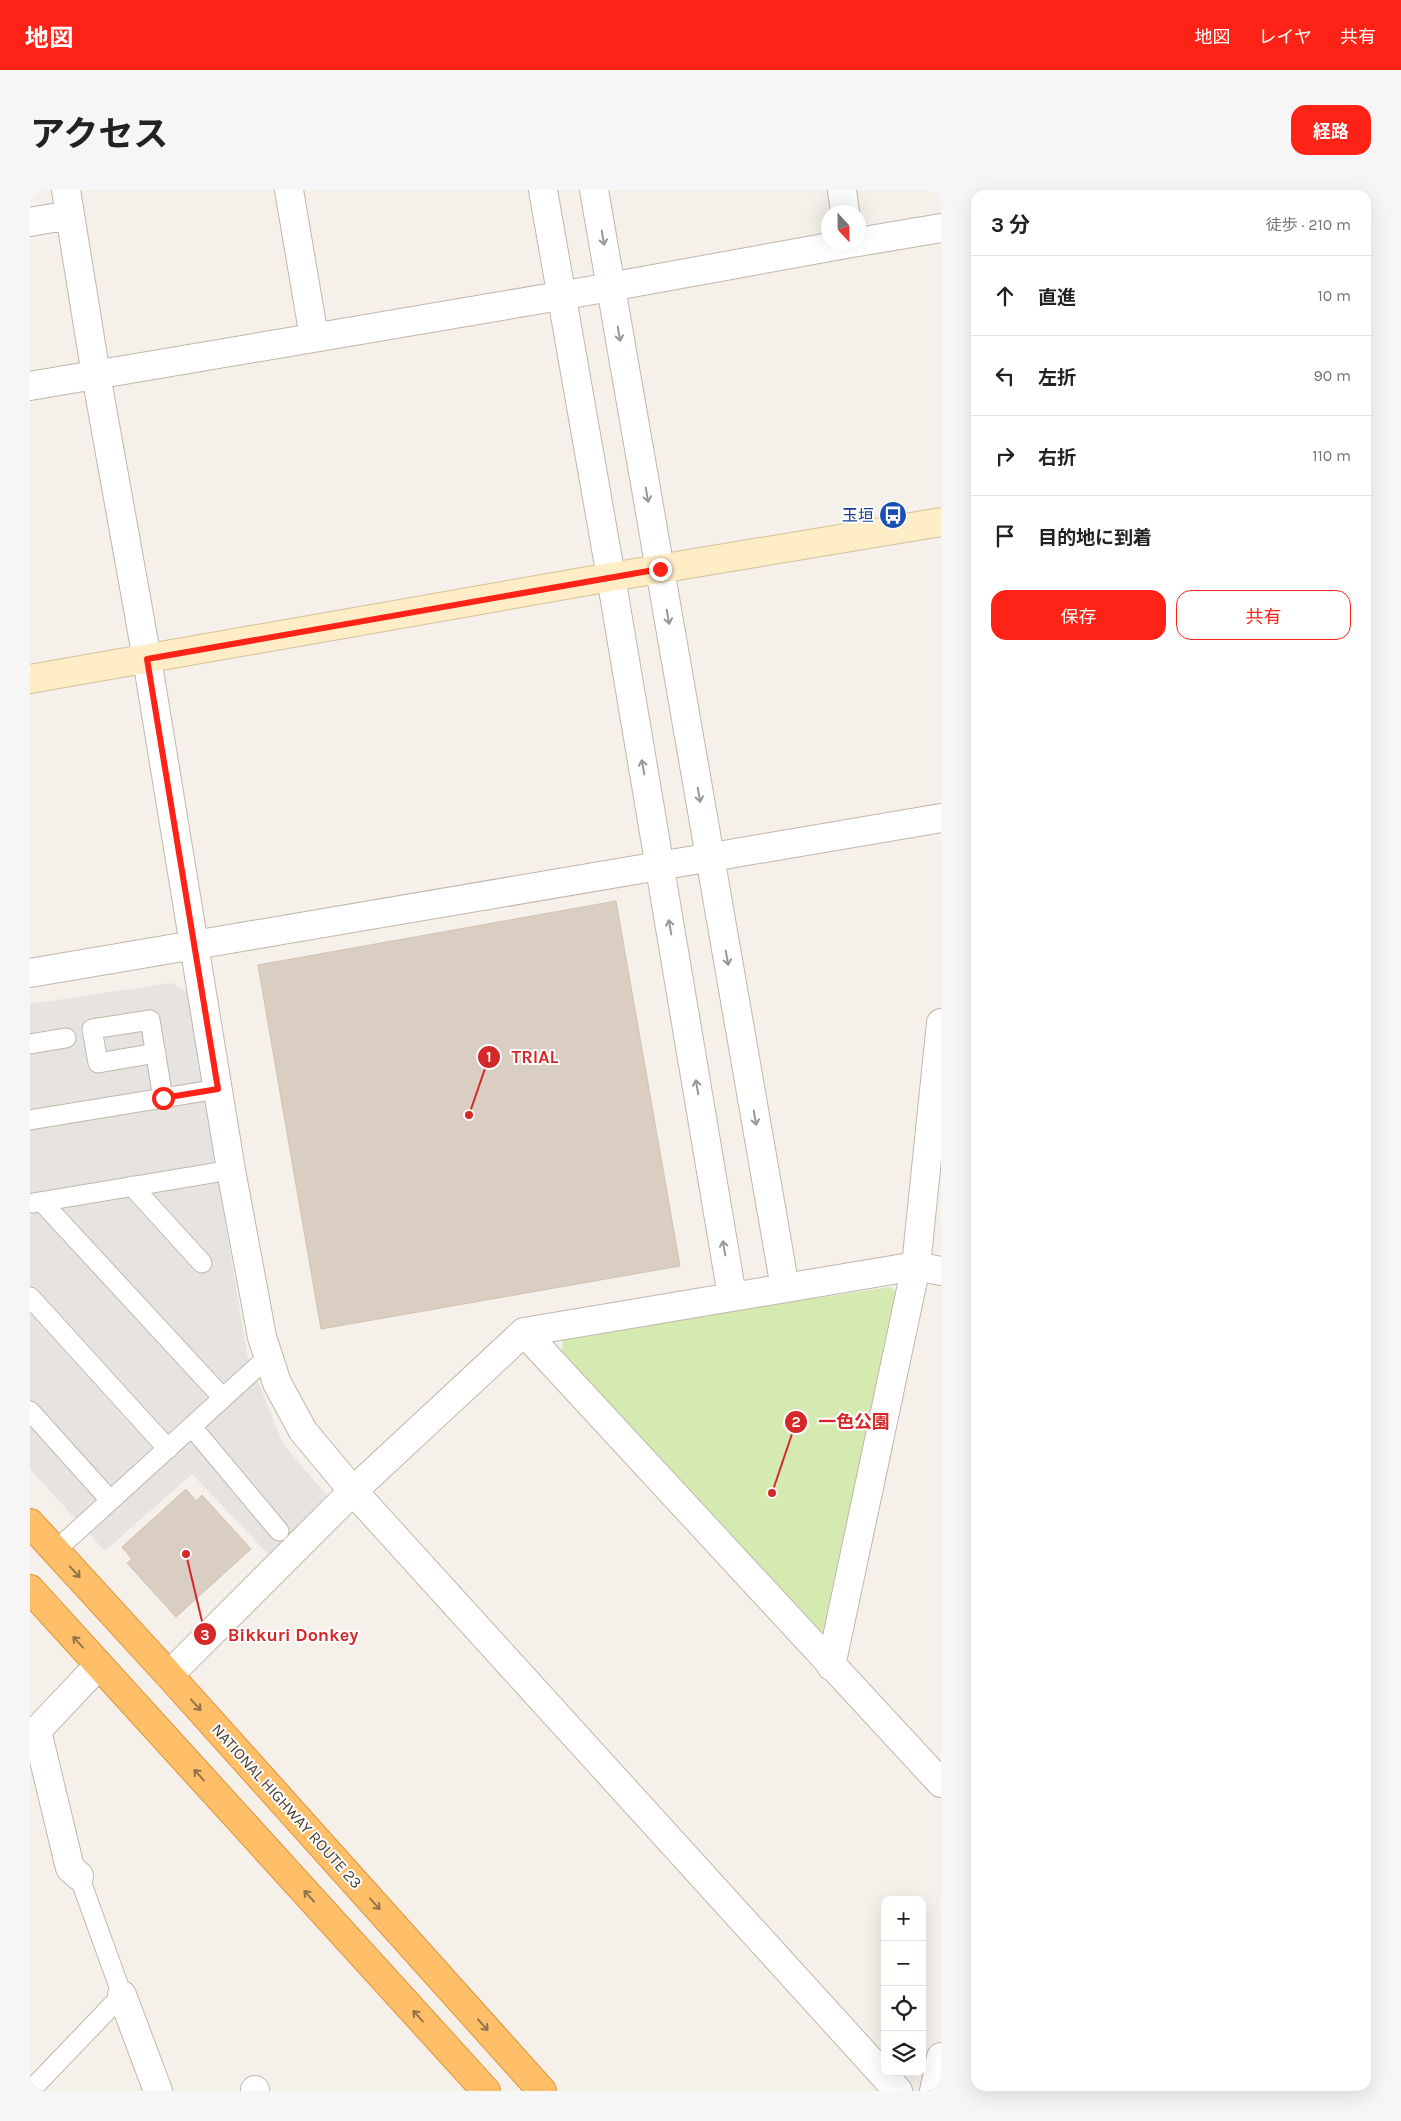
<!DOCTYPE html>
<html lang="ja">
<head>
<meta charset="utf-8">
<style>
  body { margin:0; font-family:Karla,"Noto Sans JP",sans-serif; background:#f6f6f6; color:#222 }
  .controls { position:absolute; right:15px; bottom:15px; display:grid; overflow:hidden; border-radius:10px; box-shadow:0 5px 20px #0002 }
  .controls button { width:45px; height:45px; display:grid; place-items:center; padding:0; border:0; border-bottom:1px solid #e0e0e0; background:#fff; color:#222; font:25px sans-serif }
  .compass { position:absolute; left:791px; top:15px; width:45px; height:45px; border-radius:50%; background:#fff; box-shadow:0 5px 20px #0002; rotate:158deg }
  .stop { position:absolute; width:15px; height:15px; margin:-11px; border:4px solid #fe2316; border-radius:50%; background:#fff }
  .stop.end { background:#fe2316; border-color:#fff; box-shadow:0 1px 5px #0008 }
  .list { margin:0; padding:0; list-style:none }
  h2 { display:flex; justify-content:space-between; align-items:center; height:65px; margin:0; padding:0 20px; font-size:21px }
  h2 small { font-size:16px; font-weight:400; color:#767676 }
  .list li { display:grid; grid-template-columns:32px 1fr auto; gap:15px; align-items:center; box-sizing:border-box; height:80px; padding:0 20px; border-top:1px solid #e0e0e0 }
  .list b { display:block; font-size:19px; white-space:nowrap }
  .list em { font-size:16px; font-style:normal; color:#767676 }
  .actions { display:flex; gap:10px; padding:15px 20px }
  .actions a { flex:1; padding:11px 0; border:1px solid #fe2316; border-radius:15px; text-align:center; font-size:18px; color:#fe2316 }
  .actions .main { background:#fe2316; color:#fff }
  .icon { flex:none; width:28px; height:28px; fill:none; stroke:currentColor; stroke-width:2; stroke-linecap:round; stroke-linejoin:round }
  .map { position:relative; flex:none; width:911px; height:1901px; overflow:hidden; border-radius:15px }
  header { display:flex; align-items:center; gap:30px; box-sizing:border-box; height:70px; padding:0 25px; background:#fe2316; color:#fff }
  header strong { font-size:24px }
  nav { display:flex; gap:28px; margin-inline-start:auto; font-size:18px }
  .intro { display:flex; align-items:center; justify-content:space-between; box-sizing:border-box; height:120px; padding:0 30px }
  h1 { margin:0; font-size:35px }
  .button { padding:12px 22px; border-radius:15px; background:#fe2316; color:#fff; font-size:18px; font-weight:700 }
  main { display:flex; gap:30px; padding:0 30px }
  aside { flex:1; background:#fff; border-radius:15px; box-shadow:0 5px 20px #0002 }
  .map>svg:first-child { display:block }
  .green { fill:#d5eab1 }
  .parking { fill:#e6e3e0 }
  .building { fill:#dacdc1; stroke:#d2c2b1 }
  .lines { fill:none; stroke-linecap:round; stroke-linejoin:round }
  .lane-casing { stroke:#c0b7ab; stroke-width:21 }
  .street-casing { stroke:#c0b7ab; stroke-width:30 }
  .secondary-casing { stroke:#d6bf98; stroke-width:30 }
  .highway-casing { stroke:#e19236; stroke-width:30 }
  .lane { stroke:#fff; stroke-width:19 }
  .street { stroke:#fff; stroke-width:28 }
  .secondary { stroke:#ffedc8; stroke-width:28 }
  .highway { stroke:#ffbf69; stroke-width:28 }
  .oneway { stroke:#9a9691 }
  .oneway2 { stroke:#91734b }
  .route { stroke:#fe2316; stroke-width:6 }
  .labels { text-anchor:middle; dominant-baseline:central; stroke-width:4; stroke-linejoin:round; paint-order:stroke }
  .transit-label { font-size:16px; fill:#164399; stroke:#fff; text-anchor:end }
  .street-label { font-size:16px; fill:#484037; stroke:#fff }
  .leader { fill:none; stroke:#d62828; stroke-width:2 }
  .callout-dot { fill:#d62828; stroke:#fff; stroke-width:2 }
  .mark-label { font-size:15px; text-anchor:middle; font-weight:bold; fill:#fff }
  .callout-label { font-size:18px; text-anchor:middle; font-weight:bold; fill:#d62828; stroke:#fff; stroke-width:4; stroke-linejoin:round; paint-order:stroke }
</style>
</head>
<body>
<header>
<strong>地図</strong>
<nav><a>地図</a><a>レイヤ</a><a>共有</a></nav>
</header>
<div class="intro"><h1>アクセス</h1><a class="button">経路</a></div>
<main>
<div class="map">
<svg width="911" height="1901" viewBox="0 0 911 1901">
  <rect width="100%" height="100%" fill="#f5f0e9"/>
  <path class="green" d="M861,1097L869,1107L800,1439L785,1444L531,1166L534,1146Z"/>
  <path class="parking" d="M141,793L157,801L217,1164L253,1254L300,1309L238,1364L162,1284L75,1361L0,1279V814Z"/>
  <path class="building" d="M586,711L650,1076L291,1139L228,775Z
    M156,1299L166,1311L172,1305L221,1359L146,1427L97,1373L102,1369L92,1357Z"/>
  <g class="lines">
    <g class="lane-casing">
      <path id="lane" d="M0,854L36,848
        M126,863L68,873L62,839L120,830L133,908
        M0,930L188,899
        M102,996L172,1073
        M12,1012L193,1208
        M3,1013L201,980
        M0,1107L138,1259
        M0,1221L80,1310
        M162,1237L249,1341
        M25,1361L238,1167
        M0,1901L92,1805L49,1686"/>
    </g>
    <g class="street-casing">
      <path id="street" d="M36,0L66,185L117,469L201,980L232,1147L247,1193L273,1241L323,1301L868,1901
        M259,0L284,147
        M513,0L581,387L702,1106
        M564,0L755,1098
        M812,0L815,22
        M0,32L40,25
        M828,52L911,38
        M0,196L530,106L827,52
        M0,783L911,628
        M494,1142L911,1593
        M801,1476L886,1076L911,833
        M139,1485L323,1301L494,1142L886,1076L911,1081
        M7,1541L40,1678L49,1686
        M0,1548L69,1475
        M92,1805L128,1901
        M225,1900V1901
        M904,1901L911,1867"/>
    </g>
    <g class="secondary-casing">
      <path id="secondary" d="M0,489L581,387L911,332"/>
    </g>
    <g class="highway-casing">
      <path id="highway" d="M0,1333L139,1485L512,1901
        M0,1399L456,1901"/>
    </g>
    <use href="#lane" class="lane"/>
    <use href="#street" class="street"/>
    <use href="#secondary" class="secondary"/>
    <use href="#highway" class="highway"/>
  </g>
  <defs><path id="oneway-shaft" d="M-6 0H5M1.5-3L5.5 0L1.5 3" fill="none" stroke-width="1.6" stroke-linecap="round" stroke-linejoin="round" transform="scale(1.25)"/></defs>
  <g class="oneway">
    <use href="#oneway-shaft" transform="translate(573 48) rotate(80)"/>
    <use href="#oneway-shaft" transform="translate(589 144) rotate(80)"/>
    <use href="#oneway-shaft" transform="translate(617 305) rotate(80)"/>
    <use href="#oneway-shaft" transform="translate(638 427) rotate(80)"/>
    <use href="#oneway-shaft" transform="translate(613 577) rotate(-100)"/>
    <use href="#oneway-shaft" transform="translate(669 605) rotate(80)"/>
    <use href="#oneway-shaft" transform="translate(640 737) rotate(-100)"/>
    <use href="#oneway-shaft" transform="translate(697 768) rotate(80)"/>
    <use href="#oneway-shaft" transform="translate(667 897) rotate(-100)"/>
    <use href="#oneway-shaft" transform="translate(725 928) rotate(80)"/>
    <use href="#oneway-shaft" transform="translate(694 1058) rotate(-100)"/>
  </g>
  <g class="oneway2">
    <use href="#oneway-shaft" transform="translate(45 1382) rotate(47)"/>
    <use href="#oneway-shaft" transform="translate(48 1452) rotate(-132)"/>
    <use href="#oneway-shaft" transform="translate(166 1515) rotate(48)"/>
    <use href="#oneway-shaft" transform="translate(169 1585) rotate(-132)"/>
    <use href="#oneway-shaft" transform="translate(279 1706) rotate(-132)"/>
    <use href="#oneway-shaft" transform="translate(345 1714) rotate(48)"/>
    <use href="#oneway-shaft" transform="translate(388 1826) rotate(-132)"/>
    <use href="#oneway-shaft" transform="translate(453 1835) rotate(48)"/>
  </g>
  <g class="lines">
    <path class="route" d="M133,908L188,899L117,469L630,379"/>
  </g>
  <defs>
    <g id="bus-disc" transform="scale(1.4375)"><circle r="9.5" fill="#1a4fb4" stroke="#fff"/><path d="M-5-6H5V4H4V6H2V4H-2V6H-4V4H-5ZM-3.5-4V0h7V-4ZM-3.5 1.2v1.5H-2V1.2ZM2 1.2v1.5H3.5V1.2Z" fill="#fff"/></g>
  </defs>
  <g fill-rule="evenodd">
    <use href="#bus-disc" x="863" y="325"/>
  </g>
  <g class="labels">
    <g class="transit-label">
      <text x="844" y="325">玉垣</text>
    </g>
    <g class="street-label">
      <text transform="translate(257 1616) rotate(48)">NATIONAL HIGHWAY ROUTE 23</text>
    </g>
  </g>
  <path class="leader" d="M439 925L459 867M742 1303L766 1232M156 1364L175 1444"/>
  <g class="callout-dot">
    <circle cx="439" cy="925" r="5"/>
    <circle cx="742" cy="1303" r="5"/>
    <circle cx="156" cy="1364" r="5"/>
    <circle cx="459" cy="867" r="12"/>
    <circle cx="766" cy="1232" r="12"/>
    <circle cx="175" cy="1444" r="12"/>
  </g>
  <g class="mark-label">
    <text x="459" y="872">1</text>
    <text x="766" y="1237">2</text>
    <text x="175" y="1450">3</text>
  </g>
  <g class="callout-label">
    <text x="505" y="873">TRIAL</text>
    <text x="824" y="1238">一色公園</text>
    <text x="263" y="1451">Bikkuri Donkey</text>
  </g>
</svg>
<div class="controls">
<button>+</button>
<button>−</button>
<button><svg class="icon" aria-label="locate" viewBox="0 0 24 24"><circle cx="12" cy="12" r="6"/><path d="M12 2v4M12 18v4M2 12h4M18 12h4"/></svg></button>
<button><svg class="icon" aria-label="layers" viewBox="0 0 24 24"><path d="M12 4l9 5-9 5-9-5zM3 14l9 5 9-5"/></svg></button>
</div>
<svg class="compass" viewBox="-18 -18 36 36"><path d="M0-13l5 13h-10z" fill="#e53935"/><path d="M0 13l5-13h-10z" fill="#767676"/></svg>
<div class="stop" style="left:133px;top:908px"></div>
<div class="stop end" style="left:630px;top:379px"></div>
</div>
<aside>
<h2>3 分<small>徒歩 · 210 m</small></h2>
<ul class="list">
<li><svg class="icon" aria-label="ahead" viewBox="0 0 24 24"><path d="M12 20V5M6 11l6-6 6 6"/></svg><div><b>直進</b></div><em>10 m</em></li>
<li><svg class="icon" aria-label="left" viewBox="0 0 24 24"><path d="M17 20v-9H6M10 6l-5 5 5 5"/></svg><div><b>左折</b></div><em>90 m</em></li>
<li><svg class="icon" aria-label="right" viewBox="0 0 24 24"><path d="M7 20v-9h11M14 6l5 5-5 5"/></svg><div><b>右折</b></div><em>110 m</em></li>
<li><svg class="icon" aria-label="arrive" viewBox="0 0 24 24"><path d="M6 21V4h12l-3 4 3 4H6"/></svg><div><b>目的地に到着</b></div></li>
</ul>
<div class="actions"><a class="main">保存</a><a>共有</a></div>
</aside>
</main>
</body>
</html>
